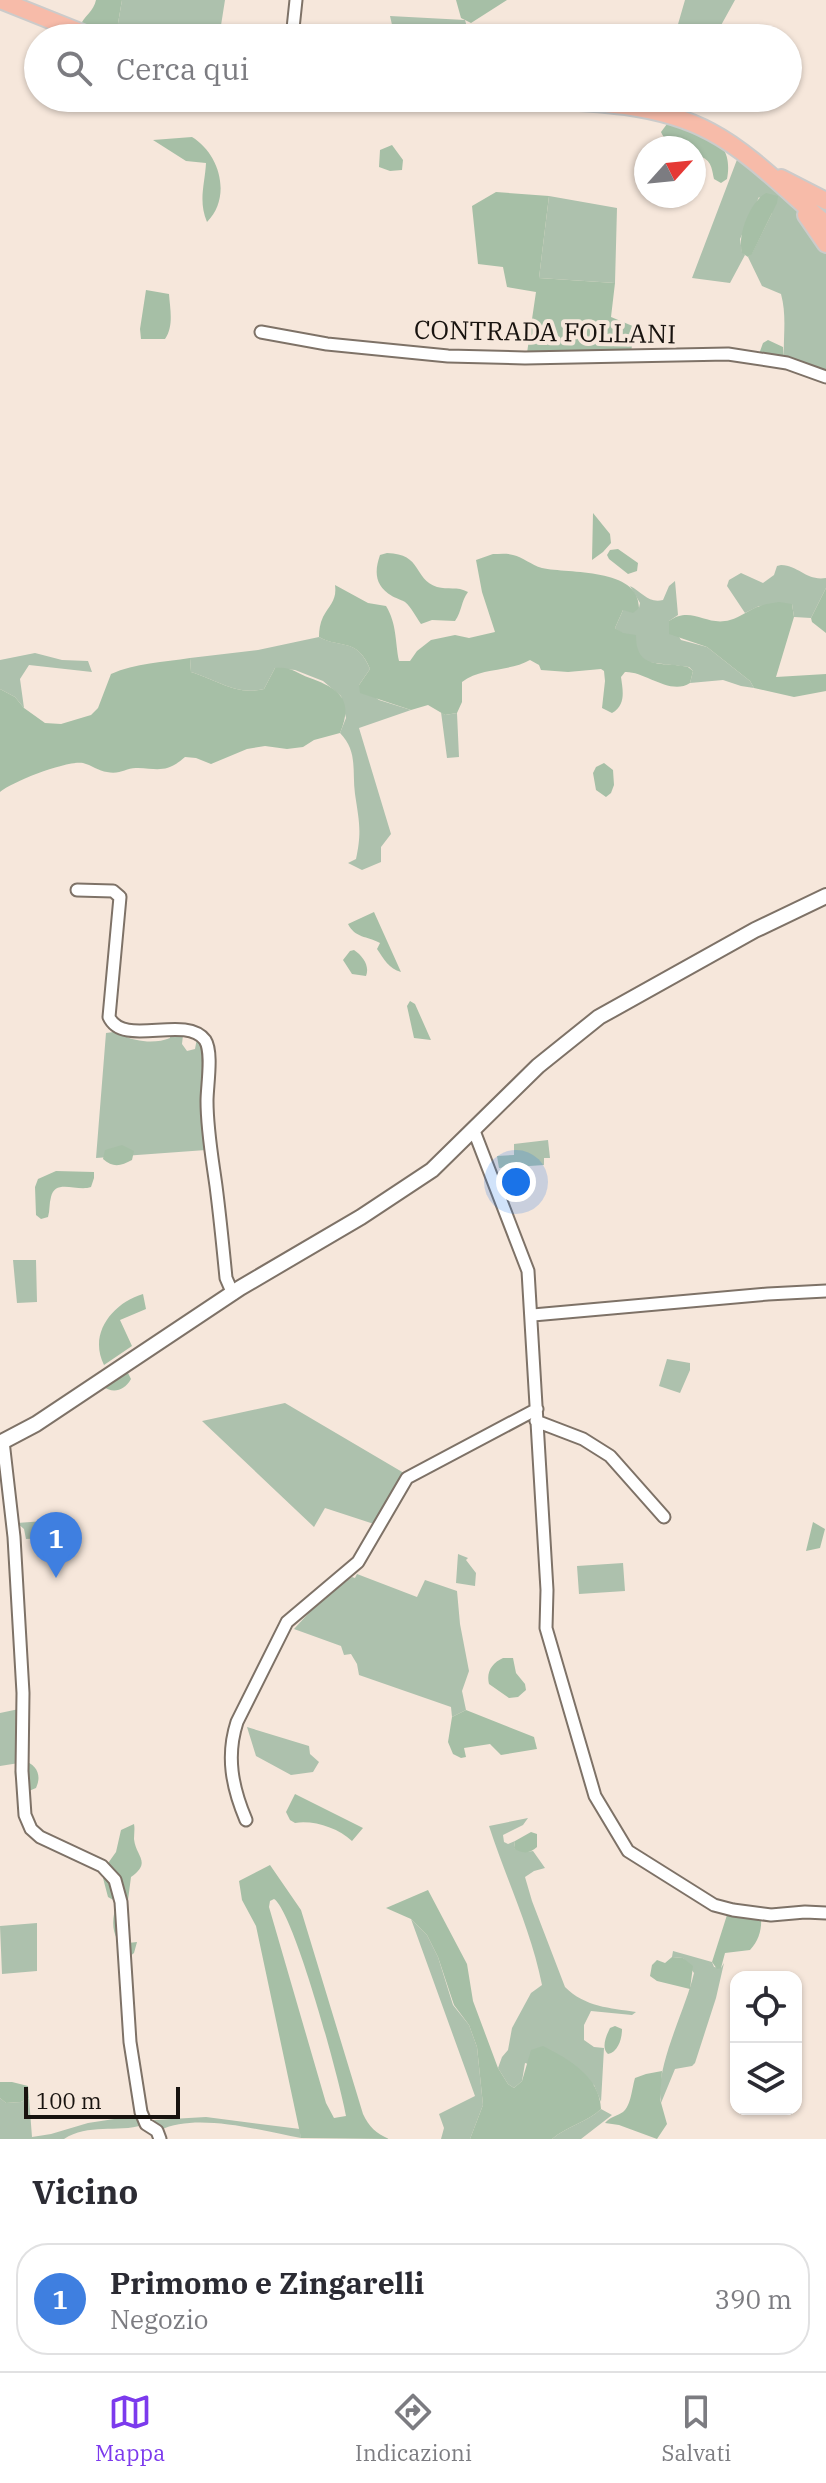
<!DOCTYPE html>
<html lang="it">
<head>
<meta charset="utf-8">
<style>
  body { margin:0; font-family:"IBM Plex Serif",serif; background:#f2f2f3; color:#2b2b33 }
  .controls { position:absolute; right:24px; bottom:24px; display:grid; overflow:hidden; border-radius:16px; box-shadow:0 2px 6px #0004 }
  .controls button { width:72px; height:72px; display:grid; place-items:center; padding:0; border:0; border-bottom:2px solid #e1e1e2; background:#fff; color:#2b2b33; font:40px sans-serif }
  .compass { position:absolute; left:634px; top:136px; width:72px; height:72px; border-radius:50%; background:#fff; box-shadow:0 2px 6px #0004; rotate:63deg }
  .scale { position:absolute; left:24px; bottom:20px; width:156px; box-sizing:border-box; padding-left:8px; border:4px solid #18130f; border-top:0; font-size:22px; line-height:28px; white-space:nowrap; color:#18130f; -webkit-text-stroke:6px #f6e7db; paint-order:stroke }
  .you { position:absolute; left:516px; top:1182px; width:28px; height:28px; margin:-20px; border:6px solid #fff; border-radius:50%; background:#1a73e8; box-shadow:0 0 0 12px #1a73e833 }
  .badge { display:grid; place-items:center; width:52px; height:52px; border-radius:50%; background:#7c3aed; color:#fff; font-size:26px; font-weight:700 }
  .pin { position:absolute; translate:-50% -66px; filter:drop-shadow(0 2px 4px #0008) }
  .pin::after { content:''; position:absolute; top:42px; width:28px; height:24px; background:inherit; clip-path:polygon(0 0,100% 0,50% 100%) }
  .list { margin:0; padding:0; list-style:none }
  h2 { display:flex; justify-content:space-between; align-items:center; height:104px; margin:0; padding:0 32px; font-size:34px }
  h2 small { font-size:26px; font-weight:400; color:#7c7c81 }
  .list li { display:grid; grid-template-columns:52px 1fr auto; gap:24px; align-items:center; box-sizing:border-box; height:112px; margin:0 16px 16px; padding:0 16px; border:2px solid #e1e1e2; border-radius:32px }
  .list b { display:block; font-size:30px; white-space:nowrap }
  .list p { margin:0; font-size:26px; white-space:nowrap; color:#7c7c81 }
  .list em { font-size:26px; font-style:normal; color:#7c7c81 }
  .icon { flex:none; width:44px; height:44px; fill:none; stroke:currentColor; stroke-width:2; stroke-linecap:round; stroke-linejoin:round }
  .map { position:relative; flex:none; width:826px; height:2139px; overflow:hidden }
  .search { position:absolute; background:#fff; box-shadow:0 2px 6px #0004; left:24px; right:24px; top:24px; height:88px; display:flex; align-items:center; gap:20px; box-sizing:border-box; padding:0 28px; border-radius:44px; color:#7c7c81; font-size:30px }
  .sheet { height:232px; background:#fff }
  nav { display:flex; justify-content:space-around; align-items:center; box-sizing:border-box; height:112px; border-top:2px solid #e1e1e2; background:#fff; font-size:22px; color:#7c7c81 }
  nav a { display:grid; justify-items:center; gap:4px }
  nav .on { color:#7c3aed }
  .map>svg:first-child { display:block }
  .green { fill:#adc1ad }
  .forest { fill:#a6bfa6; fill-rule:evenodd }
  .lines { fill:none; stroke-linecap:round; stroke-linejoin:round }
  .minor-casing { stroke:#7e7267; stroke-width:15 }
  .secondary-casing { stroke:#7e7267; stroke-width:18 }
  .primary-casing { stroke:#cccbca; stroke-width:20 }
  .minor { stroke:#fff; stroke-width:11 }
  .secondary { stroke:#fff; stroke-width:14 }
  .primary { stroke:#f7bba9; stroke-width:16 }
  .labels { text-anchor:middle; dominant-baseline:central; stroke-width:8; stroke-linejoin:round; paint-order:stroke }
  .street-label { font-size:26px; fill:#18130f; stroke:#f6e7db }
</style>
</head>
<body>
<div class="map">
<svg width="826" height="2139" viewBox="0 0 826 2139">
  <rect width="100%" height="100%" fill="#f6e7db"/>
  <path class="green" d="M122,0H225L219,38H112L116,35Z
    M685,0H735L714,38H674Z
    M390,16L465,20L470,38H395Z
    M738,157L782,192L826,249V373L784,358C783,336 787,316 781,294L762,286L748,257L752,253L772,213L759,197L740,239L742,252L745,255L730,283L692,278Z
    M549,196L617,208L615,283L539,278Z
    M781,565C800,566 806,581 826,578V588L811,618L794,617L792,604L759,606L745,613L727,586L729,580L741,573L763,583L774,575L777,566Z
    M675,581L678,615L669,621L681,640L707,647L750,681L754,688L741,686L723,680L690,683L693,671L689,667L646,662L638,655L636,645L615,628L623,610L639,608L640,603L630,586C642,592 649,604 663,600L669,586Z
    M319,637C341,649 357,637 370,669L359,685L379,700L411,710L359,728L391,834L381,847V862L362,870L348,863L356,859C362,831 359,821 355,794C352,771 358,751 340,733L346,718L341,696L323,681L295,670L275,668L264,689C237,696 217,680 191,672L190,658L258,650Z
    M35,653L62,660L88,661L92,672L29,665L20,679L24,708L15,697L0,689V660Z
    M441,712L445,715L457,713L459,757L447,758Z
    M121,1031L122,1035C136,1042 156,1044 170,1038V1032L183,1035L182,1044L187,1051L195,1049L197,1038L205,1051L206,1150L96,1158L106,1033Z
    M548,1140L550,1158H544V1165L499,1168L497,1156L514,1155V1144Z
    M13,1260H36L37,1302L17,1303Z
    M667,1359L690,1363V1370L680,1393L659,1386Z
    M285,1403L409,1476L377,1525L325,1508L314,1527L202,1421Z
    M58,1520L60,1537L26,1539L24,1529L17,1523Z
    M458,1554L468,1558L466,1560L476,1573L475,1586L456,1583Z
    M623,1563L625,1591L579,1594L577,1566Z
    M357,1574L417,1597L425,1580L457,1591L460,1624L469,1671L462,1691L466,1710L452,1717L451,1707L359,1675L357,1664L351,1654L344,1655L341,1646L294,1629L318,1603L352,1577L355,1578Z
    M19,1709V1763L0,1766V1713Z
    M247,1727L309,1746L310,1754L319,1762L313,1772L291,1775L256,1756Z
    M528,1818L523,1825L503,1835L504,1842L508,1844L515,1841L514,1848L526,1852L533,1851L545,1868L534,1871L525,1877L532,1901L565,1987C585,2007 610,2008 636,2012L632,2015L591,2011L584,2025V2040L594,2047L604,2048L601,2102L594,2085L525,2063L522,2081L514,2088L508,2084L498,2068L502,2057L508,2050L512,2028L531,1993L542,1985C531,1929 506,1879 489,1826Z
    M411,1919L427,1935L438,1957L453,2005L469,2025L477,2047L483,2105L470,2139H441L444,2128L439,2114L475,2096Z
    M37,1923V1971L2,1974L0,1926Z
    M673,1951L712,1962L714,1967L721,1968L724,1963L716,1998L695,2063L692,2066L675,2069L661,2103C654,2068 686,2009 694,1973L683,1958L672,1957Z
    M0,2098L6,2103L21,2102L29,2098L32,2137L51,2134L88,2123L140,2115L143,2125C117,2133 88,2123 64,2139H0Z
    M601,2109L612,2115L581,2139H552C567,2126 588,2122 601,2109Z
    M206,2117L300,2129L301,2138C262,2131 198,2112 160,2130L154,2120Z"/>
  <path class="forest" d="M96,0H122L116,35L112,38L80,26C84,16 94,11 96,0Z
    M456,0H507L471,23L461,18Z
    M667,124C680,125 713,136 722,147C729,156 729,169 727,179L721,183L714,179C711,163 710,159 694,154V148C678,148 668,147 661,132Z
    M192,137C220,154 232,197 207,222C198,201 205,184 206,163L186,161L153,140Z
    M392,145L403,160L402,170L390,171L379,167L380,150Z
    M496,192L549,196L539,278L615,283L611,317L635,327L631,352L527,353L536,292L507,287L503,267L478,264L472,206Z
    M766,193L778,196L777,203L752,254L748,257L742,253C737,235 750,202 766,193Z
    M146,290L169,294C170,309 174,326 165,339H141L140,329Z
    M768,340L783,347L784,358L759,354L763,343Z
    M593,513L610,534L611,543L603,552L592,560Z
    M618,549L638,563L637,571L628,574L609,559L607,555L610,550Z
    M387,553C423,554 413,579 437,587C448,590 457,586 468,592C461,601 462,611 455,621L432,620L421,624C416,617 411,607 405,602C404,601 393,597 392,596C375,586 374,572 380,555Z
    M493,554C499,554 507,553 513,555C523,557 531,565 542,568C569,574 639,567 639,608L633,613L623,610L615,628L623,633L636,635C636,671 661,661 688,667L693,671L690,683C670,696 645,671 625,672L621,677C623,691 626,705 612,713L602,708L605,681L604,671L601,669L568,672L541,670L539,665L530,660C509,672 481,667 462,682V702L457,713L445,715L428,705L411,710L360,693L359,685L370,669C357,637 340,649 319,637C319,630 320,623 323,617C330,604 337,600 335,585L368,603L386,606C397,624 395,641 399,661H410L417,651L431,640L455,635L469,638L495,632L482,592L476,560Z
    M826,588V633L812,622L811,618Z
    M779,602L792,604L794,617L776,677L826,674V691L794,697L754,688L750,681L707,647L669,634V621C692,605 706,627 730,620C741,617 750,609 760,606C765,604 772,603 779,602Z
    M190,658L191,672C217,680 237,696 264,689L275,668C290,666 297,673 310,678C340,689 354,700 340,733L314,740L303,747L287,749L265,746L247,749L211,764L196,758L185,757C167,773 159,769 138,768C126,767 121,775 107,772C99,771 91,765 83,763C68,760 13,781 0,792V689L15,697L24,708L45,723L61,724L91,715L98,708L111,674C135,663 164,662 190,658Z
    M604,763L613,770L614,785L611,793L606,797L596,790L593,773L596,767Z
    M374,912L401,972C389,969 384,959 377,949L380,943C367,936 355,938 348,924Z
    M354,950C363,956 370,966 366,976L352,974L343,960L350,951Z
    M410,1001L415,1004L431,1040L414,1038L407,1006Z
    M122,1145L134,1151L132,1160C121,1166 113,1168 103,1159L105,1150Z
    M56,1171L94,1172V1178L91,1187C77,1192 55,1178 51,1197C49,1204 50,1210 48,1217L41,1219L36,1215L35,1187L38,1179Z
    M143,1294L146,1309L120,1320L132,1346L104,1365C88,1333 113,1303 143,1294Z
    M126,1369L131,1379C124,1391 113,1394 102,1386Z
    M813,1522L825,1529L820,1548L806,1551Z
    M503,1658H513L516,1673L525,1684L526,1690L518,1697L509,1698L489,1684C486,1672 492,1663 503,1658Z
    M466,1710L534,1737L537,1749L501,1755L490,1744L464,1748L466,1757L461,1758L453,1754L448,1742L452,1717Z
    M23,1760C37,1765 42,1775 36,1788L24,1793C15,1783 9,1769 23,1760Z
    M295,1794L363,1828L352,1841C338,1828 314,1820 295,1823L290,1820L286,1812Z
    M134,1824C135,1829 134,1834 134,1839C136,1857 152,1862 131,1877L128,1900L123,1902L128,1943L137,1942L134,1953L128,1958C114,1935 109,1929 117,1902L108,1897L103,1878L106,1866L116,1852L121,1830Z
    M531,1832L537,1834V1847C530,1854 521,1854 514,1848L515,1841Z
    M270,1865L301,1910L363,2114C369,2127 376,2133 389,2139L301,2138L256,1926L242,1900L239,1881ZM274,1899C294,1911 341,2086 346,2116L334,2118L326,2103L269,1907L270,1901Z
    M428,1890L467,1964L473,2001L498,2068L508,2084L514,2088L522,2081L531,2050L543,2046C569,2059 600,2077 601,2109C588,2122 567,2126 552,2139H470L483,2105L477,2047L469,2025L454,2005L438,1957L427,1935L411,1919L386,1908Z
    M727,1915L761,1917C762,1929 759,1941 750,1950L725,1953L721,1968L717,1969L712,1962Z
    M672,1957L683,1958L693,1966L690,1989L657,1981L650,1976L652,1965L657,1960L665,1963Z
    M615,2026L622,2029C622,2039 618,2052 608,2054C601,2048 606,2036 610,2028Z
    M662,2071L660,2099L667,2124L657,2139L619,2125L605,2123C611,2116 616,2117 623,2112C631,2106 632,2088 635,2078L646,2074Z
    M0,2082H12L28,2086L29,2098L21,2102L6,2103L0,2098Z"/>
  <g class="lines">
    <g class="minor-casing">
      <path id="minor" d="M292,38L296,0
        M261,332L327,344L448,356L525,358L728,354L787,363L826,377
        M77,890L113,891L120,897L109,1017C123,1048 185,1014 205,1040C213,1052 207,1086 207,1101C207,1130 212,1157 216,1186C220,1217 223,1247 226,1278L233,1294
        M474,1131L528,1271L547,1590L546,1628L595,1796L628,1851L714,1905L733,1910L771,1915L805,1912L826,1913
        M533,1315L768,1294L826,1291
        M536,1421L583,1439L610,1456L664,1517
        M3,1441L14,1537L23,1693L22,1771L25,1815L31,1829L40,1837L102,1866L115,1880L121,1902L130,2042L141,2112L146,2124L157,2131L160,2139
        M246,1820C232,1787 226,1756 237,1722L287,1622L358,1562L407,1478L537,1409"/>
    </g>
    <g class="secondary-casing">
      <path id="secondary" d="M0,1443L36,1424L240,1288L361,1217L432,1170L538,1066L599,1017L755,930L826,896"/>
    </g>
    <g class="primary-casing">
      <path id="primary" d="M0,0L95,38
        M495,98C565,102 648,98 711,132C751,153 791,195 826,224
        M781,178L826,201
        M806,215L826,244"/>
    </g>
    <use href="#minor" class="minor"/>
    <use href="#secondary" class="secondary"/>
    <use href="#primary" class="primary"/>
  </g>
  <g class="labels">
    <g class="street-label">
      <text transform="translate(545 331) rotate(1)">CONTRADA FOLLANI</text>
    </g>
  </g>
</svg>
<div class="controls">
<button><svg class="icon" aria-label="locate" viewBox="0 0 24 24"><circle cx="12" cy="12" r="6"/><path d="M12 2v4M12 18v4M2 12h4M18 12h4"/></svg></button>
<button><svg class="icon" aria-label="layers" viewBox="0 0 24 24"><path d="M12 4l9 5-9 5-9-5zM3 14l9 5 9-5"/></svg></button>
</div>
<svg class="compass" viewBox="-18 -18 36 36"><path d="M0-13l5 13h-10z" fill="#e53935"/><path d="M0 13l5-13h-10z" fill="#7c7c81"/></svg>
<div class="scale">100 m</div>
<div class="you"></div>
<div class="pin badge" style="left:56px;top:1578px;background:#3f7fe0">1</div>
<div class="search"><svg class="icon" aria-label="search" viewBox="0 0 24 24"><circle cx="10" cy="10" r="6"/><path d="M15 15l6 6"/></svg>Cerca qui</div>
</div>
<section class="sheet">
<h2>Vicino<small></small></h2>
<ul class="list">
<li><span class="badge" style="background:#3f7fe0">1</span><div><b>Primomo e Zingarelli</b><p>Negozio</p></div><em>390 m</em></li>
</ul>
</section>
<nav>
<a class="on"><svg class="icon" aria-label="map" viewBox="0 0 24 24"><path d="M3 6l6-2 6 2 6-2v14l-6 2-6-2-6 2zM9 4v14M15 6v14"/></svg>Mappa</a>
<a><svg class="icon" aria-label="directions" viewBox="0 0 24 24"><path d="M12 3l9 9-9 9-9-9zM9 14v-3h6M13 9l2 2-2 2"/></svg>Indicazioni</a>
<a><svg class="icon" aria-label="saved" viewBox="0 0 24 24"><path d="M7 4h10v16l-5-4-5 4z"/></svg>Salvati</a>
</nav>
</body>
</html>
